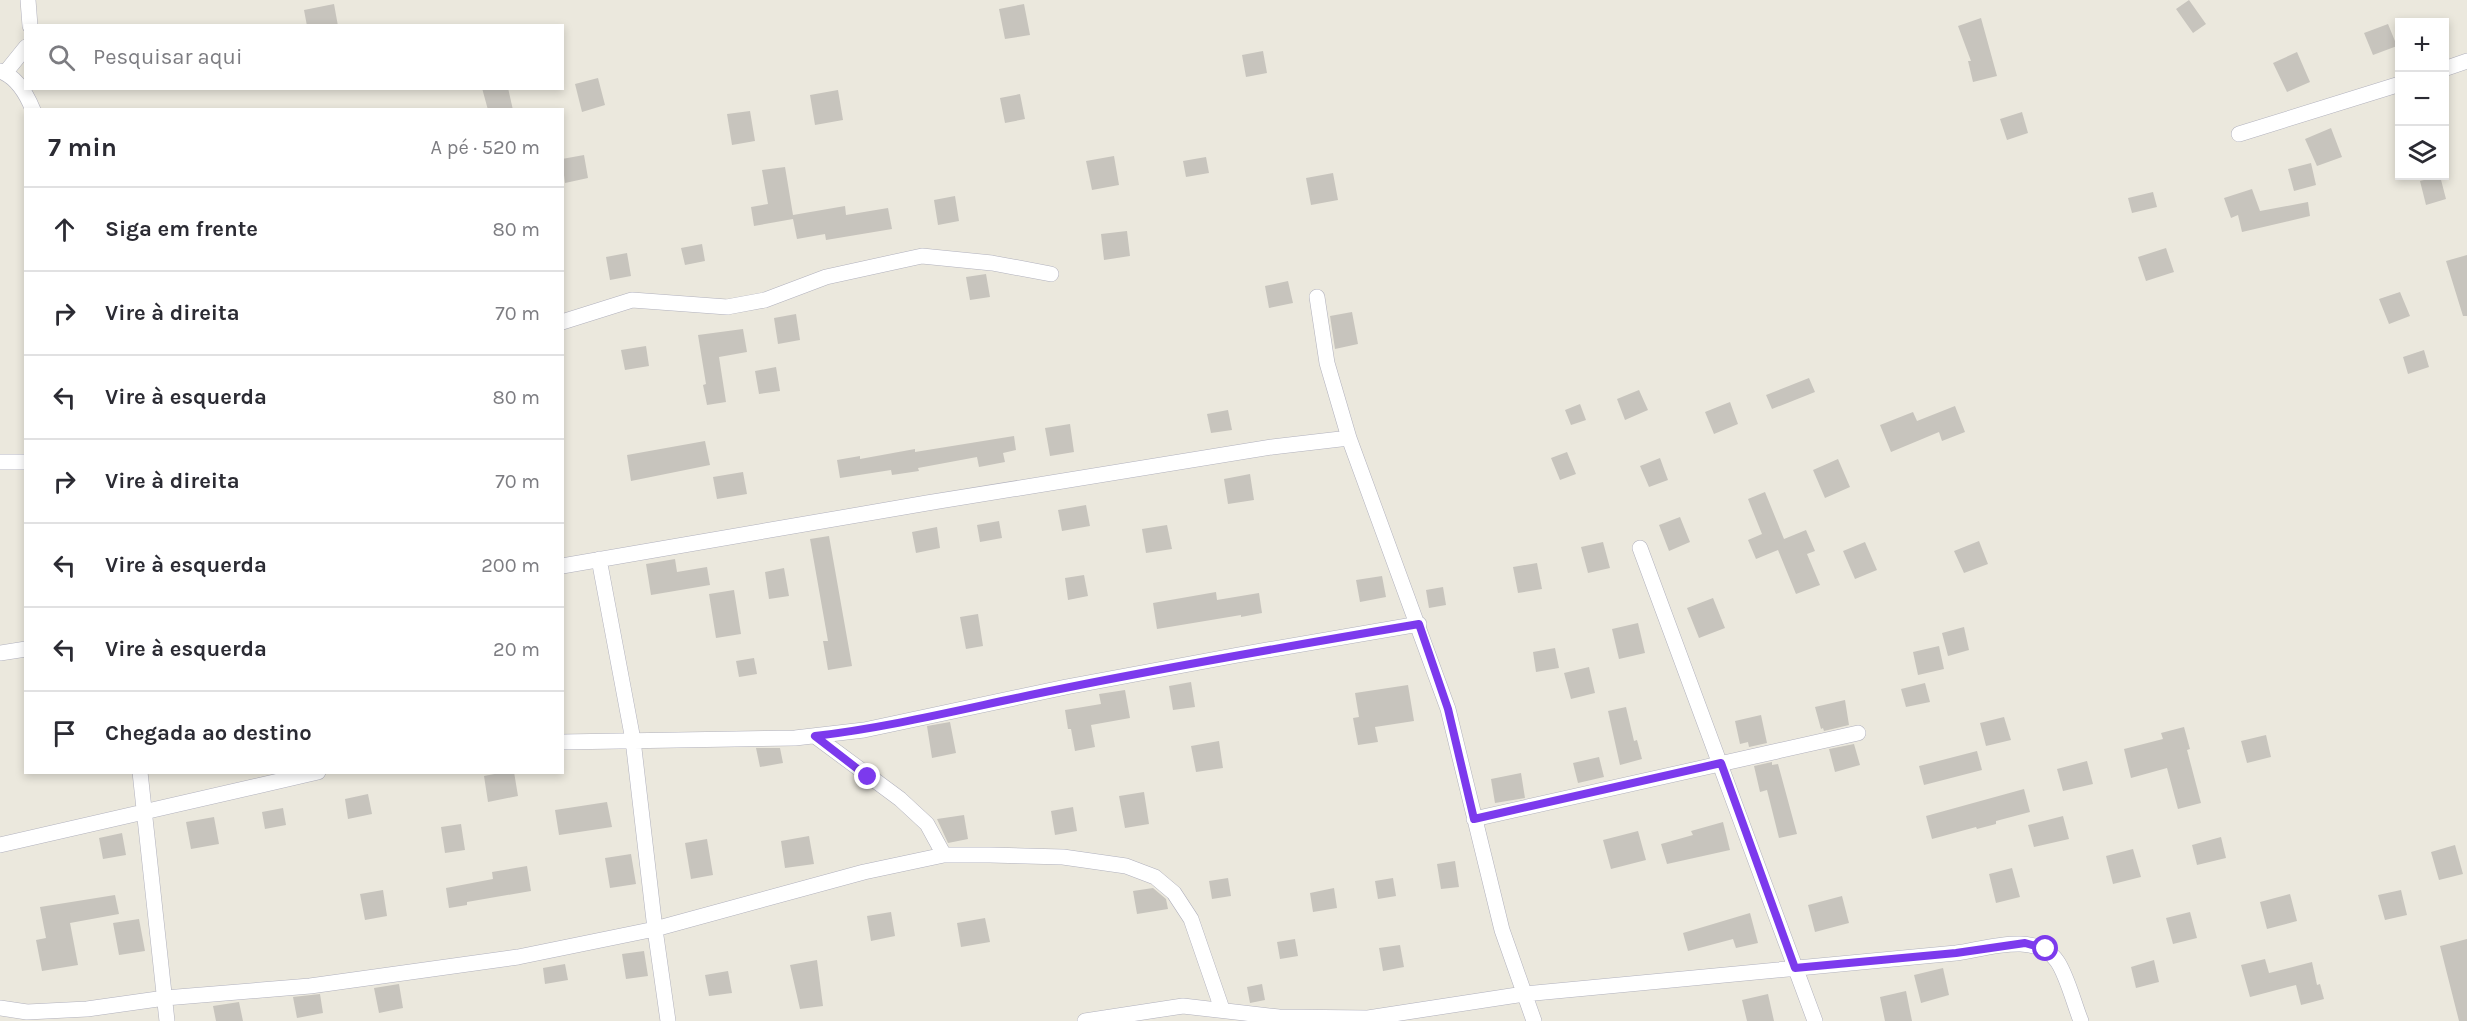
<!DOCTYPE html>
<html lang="pt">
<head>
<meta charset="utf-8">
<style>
  body { margin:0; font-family:Karla,sans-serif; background:#f2f2f3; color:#2b2b33 }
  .controls { position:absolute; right:18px; top:18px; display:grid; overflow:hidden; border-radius:0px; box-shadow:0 3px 9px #0003 }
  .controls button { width:54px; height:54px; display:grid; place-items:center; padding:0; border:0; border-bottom:2px solid #e1e1e2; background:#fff; color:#2b2b33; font:30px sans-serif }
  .stop { position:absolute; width:18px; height:18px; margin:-14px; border:4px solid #7c3aed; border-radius:50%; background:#fff }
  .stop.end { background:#7c3aed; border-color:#fff; box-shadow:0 2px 6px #0008 }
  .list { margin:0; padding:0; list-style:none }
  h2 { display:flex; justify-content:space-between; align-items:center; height:78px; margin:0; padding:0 24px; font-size:26px }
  h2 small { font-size:20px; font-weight:400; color:#7c7c81 }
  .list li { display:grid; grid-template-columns:39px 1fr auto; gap:18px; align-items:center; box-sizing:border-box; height:84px; padding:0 24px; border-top:2px solid #e1e1e2 }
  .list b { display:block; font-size:22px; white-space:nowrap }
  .list em { font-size:20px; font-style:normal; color:#7c7c81 }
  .icon { flex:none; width:33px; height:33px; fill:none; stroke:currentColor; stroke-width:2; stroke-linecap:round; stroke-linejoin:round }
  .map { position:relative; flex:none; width:2467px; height:1021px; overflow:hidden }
  .search { position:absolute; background:#fff; box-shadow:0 3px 9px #0003; left:24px; top:24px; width:540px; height:66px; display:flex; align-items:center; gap:15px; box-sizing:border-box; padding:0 21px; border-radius:0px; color:#7c7c81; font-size:22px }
  .panel { position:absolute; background:#fff; box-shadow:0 3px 9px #0003; left:24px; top:108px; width:540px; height:666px; border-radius:0px }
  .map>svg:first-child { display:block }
  .building { fill:#c7c4bd }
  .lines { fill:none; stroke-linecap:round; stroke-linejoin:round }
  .street-casing { stroke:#b1b1bd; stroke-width:16 }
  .street { stroke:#fff; stroke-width:15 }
  .route { stroke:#7c3aed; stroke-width:8 }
</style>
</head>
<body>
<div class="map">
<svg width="2467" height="1021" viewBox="0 0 2467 1021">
  <rect width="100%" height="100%" fill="#ebe8dd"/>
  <path class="building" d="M2189,0L2206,24L2193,33L2176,9Z
    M334,4L338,26H307L304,10Z
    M1024,4L1030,35L1005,39L999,9Z
    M1981,18L1997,76L1973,82L1968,61H1971L1958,26Z
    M2388,24L2397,46L2373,55L2364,33Z
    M1263,51L1267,73L1246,77L1242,55Z
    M2297,52L2310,82L2287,92L2273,63Z
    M598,78L605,105L582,112L575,84Z
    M482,88H508L513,110H488Z
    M838,90L843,120L815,125L810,95Z
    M1020,94L1025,119L1005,123L1000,98Z
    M750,111L755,141L732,145L727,114Z
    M2022,112L2028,133L2007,140L2000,119Z
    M2331,128L2342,157L2317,166L2305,139Z
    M584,155L588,178L565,183L562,159Z
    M1114,156L1119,185L1092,190L1086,161Z
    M1206,157L1209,173L1186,177L1183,161Z
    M2311,163L2316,185L2294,191L2288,169Z
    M785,167L793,215L845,206L846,215L888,208L892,229L826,240L825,234L797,239L793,219L754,226L751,207L768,204L762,170Z
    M1333,173L1338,200L1311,205L1306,178Z
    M2440,176L2446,199L2426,205L2420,181Z
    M2252,189L2260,211L2308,202L2310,216L2242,232L2238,215L2231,218L2224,198Z
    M2153,192L2157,207L2132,213L2128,198Z
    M955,196L959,221L938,225L934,200Z
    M1127,231L1130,256L1104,260L1101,234Z
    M702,244L705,261L685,265L681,248Z
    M2166,248L2174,272L2146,281L2138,257Z
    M627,253L631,276L610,280L606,257Z
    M2467,255V316H2463L2446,261Z
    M986,274L990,297L970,300L966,277Z
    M1288,281L1293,303L1269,308L1265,286Z
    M2400,292L2410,316L2389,324L2379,299Z
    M1352,312L1358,344L1335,349L1330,316Z
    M796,314L800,340L778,344L774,318Z
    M743,329L747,352L719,357L726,402L707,405L703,385L706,384L698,335Z
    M646,346L649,366L625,370L621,350Z
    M2424,350L2429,367L2408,374L2403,357Z
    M776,367L780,391L759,394L755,371Z
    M1809,378L1815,392L1772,409L1766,395Z
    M1639,390L1648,410L1625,420L1617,399Z
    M1730,402L1738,424L1714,434L1705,412Z
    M1580,404L1586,420L1571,425L1565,410Z
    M1955,406L1965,432L1942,441L1939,432L1891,452L1880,425L1913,412L1917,421Z
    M1228,410L1232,430L1211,433L1207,414Z
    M1070,424L1074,452L1050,456L1045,428Z
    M1014,436L1016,450L1003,453L1005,462L979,467L977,457L918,468L919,471L892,475L891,470L840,478L837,460L860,456V459L915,449V452Z
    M705,441L710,465L631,481L627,455Z
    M1567,452L1576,474L1560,480L1551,458Z
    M1660,458L1668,480L1649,487L1640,466Z
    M1838,459L1850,487L1825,498L1813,470Z
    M743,472L747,494L717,499L713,477Z
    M1250,474L1254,500L1228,504L1224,479Z
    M1765,492L1784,539L1806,530L1815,551L1807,554L1820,585L1796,594L1778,550L1756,559L1748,540L1762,534L1748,499Z
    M1086,505L1090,526L1062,531L1058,510Z
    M1680,517L1690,542L1669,551L1659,525Z
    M999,521L1002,538L980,542L977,525Z
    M1167,525L1172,549L1146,553L1142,529Z
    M937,527L940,548L916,553L912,532Z
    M829,536L852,666L828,670L823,641H828L810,539Z
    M1979,541L1988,564L1964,573L1954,551Z
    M1603,542L1610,568L1588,573L1581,547Z
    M1865,542L1877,570L1855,579L1843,551Z
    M675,559L677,572L707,567L710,585L651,595L646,564Z
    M1537,563L1542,589L1518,593L1513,567Z
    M784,568L789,596L769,599L765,572Z
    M1084,575L1088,596L1068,600L1065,578Z
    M1382,576L1386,597L1360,602L1356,580Z
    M1443,587L1446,605L1429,608L1426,590Z
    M734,590L741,634L716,638L709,594Z
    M1216,592L1217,600L1259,593L1262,613L1241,617V615L1157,629L1153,603Z
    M1713,598L1725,628L1699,638L1687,608Z
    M978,614L983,646L966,649L960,617Z
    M1638,623L1645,653L1619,659L1612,629Z
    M1964,627L1969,650L1948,656L1942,633Z
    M1939,646L1944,669L1918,675L1913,652Z
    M1555,648L1559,668L1536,672L1533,652Z
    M754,658L757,674L739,677L736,661Z
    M1589,667L1595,693L1571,699L1564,673Z
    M1191,682L1195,707L1173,710L1169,686Z
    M1925,683L1930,702L1906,707L1901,689Z
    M1408,685L1414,721L1375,727L1378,742L1358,745L1353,718L1359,717L1355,693Z
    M1125,690L1130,718L1091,725L1095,747L1075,751L1071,729H1068L1065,710L1101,704L1099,694Z
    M1845,700L1849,725L1824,731L1823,728L1821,729L1815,707Z
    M1626,707L1634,741L1637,740L1642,759L1620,765L1608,711Z
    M1761,715L1767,743L1749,747L1748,742L1740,744L1735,721Z
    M2004,717L2011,740L1986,746L1980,723Z
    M950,722L956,753L932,758L927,726Z
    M2184,727L2190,749L2187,750L2201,803L2178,809L2167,768L2131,778L2124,749L2163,739L2161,733Z
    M2266,735L2271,757L2247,763L2241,741Z
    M1219,741L1223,768L1196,772L1191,746Z
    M1854,744L1860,765L1835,772L1829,749Z
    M756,748H780L783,763L760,767Z
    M1977,751L1982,770L1924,785L1919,766Z
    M1599,757L1604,777L1578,783L1573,763Z
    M2087,761L2093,784L2063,791L2057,769Z
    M1772,762V765L1778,764L1797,834L1779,838L1767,790L1760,792L1754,766Z
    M505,772H514L518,796L488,802L484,776Z
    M1521,773L1525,798L1495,803L1491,779Z
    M2024,789L2030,812L1996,821V824L1977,829L1976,827L1932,839L1926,816Z
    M1144,792L1149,824L1125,828L1119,796Z
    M368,794L372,814L348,819L345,799Z
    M607,802L612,827L559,835L555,810Z
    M1073,807L1077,831L1055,835L1051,811Z
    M283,808L286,825L265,829L262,812Z
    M964,815L968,839L948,843L937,819Z
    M2063,816L2069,839L2034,847L2028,825Z
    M214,817L219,844L191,849L186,822Z
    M1723,822L1730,850L1667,864L1661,844L1693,835L1691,831Z
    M461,824L465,850L445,853L441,827Z
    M1638,831L1646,860L1611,869L1603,840Z
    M122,833L126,855L103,859L99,838Z
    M809,836L814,864L785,868L781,841Z
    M2221,837L2226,858L2197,865L2192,845Z
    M707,839L713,875L691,879L685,843Z
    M2455,845L2463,874L2439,880L2431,852Z
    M2133,849L2141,877L2113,884L2106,856Z
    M631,854L636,884L610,888L605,858Z
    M1455,861L1459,887L1441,889L1437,864Z
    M527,866L531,891L467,902V905L449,908L446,888L493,879L492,872Z
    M2012,868L2020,897L1996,903L1989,874Z
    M1228,878L1231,896L1212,899L1209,881Z
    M1393,878L1396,896L1378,899L1375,881Z
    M1153,888L1166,899L1168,909L1137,914L1133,891Z
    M1334,888L1337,908L1313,912L1310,893Z
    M383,890L387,916L365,920L360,894Z
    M2401,890L2407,915L2385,920L2378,895Z
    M2290,894L2297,921L2267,929L2260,902Z
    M115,895L119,914L70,923L78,965L42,971L36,940L46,938L40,907Z
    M1842,896L1849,923L1815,932L1808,905Z
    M891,912L895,936L871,941L867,916Z
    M2190,912L2197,938L2173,944L2166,918Z
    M1750,913L1758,943L1736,948L1733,939L1688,951L1683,933Z
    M985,918L990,942L961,947L957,923Z
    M139,919L145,951L119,955L113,923Z
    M1295,939L1298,956L1280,959L1277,942Z
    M2467,939V1021H2459L2440,946Z
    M1400,945L1404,967L1383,971L1379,948Z
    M644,951L648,976L626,979L622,954Z
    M2265,959L2269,973L2312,962L2317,985L2320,984L2324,999L2301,1005L2296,985L2250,997L2241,965Z
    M817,960L823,1006L800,1009L790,965Z
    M2154,960L2159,982L2136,988L2131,967Z
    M565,964L568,980L545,984L543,968Z
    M1943,968L1949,995L1921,1003L1914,975Z
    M728,971L732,993L709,996L705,975Z
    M399,984L403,1008L379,1013L374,988Z
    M1262,984L1265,1000L1250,1003L1247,987Z
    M1906,991L1912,1021H1885L1880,997Z
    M320,994L323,1013L297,1018L293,997Z
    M1768,994L1774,1021H1747L1742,1000Z
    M239,1002L243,1021H216L213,1006Z"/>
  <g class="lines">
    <g class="street-casing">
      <path id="street" d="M28,0L30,26
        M2444,69L2467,61
        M0,71C17,77 27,95 33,110
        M5,73L26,47
        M2239,134L2400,84
        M1317,297L1327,363L1349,438L1448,709L1502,930L1534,1021
        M562,322L632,300L727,307L765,300L826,277L922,256L992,263L1051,274
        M0,462H26
        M1640,548L1815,1021
        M599,559L633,740L655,929L668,1021
        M562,566L927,503L1272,447L1349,438
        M0,653L26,649
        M815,736L900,799L927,824L944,855
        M562,742L795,738L864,730L1066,687L1238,655L1419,624
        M140,772L167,1021
        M1474,819L1858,733
        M0,845L318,772
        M0,1008L27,1012L87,1009L165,998L310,986L518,957L655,929L864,872L944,855H990L1063,857L1126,866L1155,877L1174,893L1191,919L1222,1009
        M1085,1021L1183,1006L1279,1017L1368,1018L1524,994L1956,953C1986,949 2036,931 2057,961C2067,975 2074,1004 2081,1021"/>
    </g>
    <use href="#street" class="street"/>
  </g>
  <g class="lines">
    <path class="route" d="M868,777L815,736C900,726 982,704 1065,688C1183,664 1301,644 1419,624L1448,709L1474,819L1721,763L1795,968L1956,953L2025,943L2046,949"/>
  </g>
</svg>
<div class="controls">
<button>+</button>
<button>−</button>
<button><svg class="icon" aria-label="layers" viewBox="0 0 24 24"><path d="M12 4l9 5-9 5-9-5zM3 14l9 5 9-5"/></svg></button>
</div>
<div class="stop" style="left:2046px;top:949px"></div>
<div class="stop end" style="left:868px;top:777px"></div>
<div class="search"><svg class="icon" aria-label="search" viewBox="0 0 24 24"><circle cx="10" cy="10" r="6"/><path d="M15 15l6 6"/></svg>Pesquisar aqui</div>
<section class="panel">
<h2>7 min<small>A pé · 520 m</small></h2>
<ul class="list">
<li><svg class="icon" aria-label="ahead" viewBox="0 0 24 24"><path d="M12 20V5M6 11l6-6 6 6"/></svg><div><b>Siga em frente</b></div><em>80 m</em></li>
<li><svg class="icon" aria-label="right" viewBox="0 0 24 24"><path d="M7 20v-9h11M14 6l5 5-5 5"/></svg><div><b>Vire à direita</b></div><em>70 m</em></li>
<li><svg class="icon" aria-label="left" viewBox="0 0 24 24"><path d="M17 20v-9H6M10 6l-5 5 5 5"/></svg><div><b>Vire à esquerda</b></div><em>80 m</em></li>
<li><svg class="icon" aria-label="right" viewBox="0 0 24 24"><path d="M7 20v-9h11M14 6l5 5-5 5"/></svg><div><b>Vire à direita</b></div><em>70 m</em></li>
<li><svg class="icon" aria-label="left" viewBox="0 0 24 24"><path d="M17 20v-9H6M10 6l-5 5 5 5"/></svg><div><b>Vire à esquerda</b></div><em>200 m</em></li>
<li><svg class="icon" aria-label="left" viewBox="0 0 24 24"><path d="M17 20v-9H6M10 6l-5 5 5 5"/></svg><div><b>Vire à esquerda</b></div><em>20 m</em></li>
<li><svg class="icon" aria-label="arrive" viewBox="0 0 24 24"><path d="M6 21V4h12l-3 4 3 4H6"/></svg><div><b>Chegada ao destino</b></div></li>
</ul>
</section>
</div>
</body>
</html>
